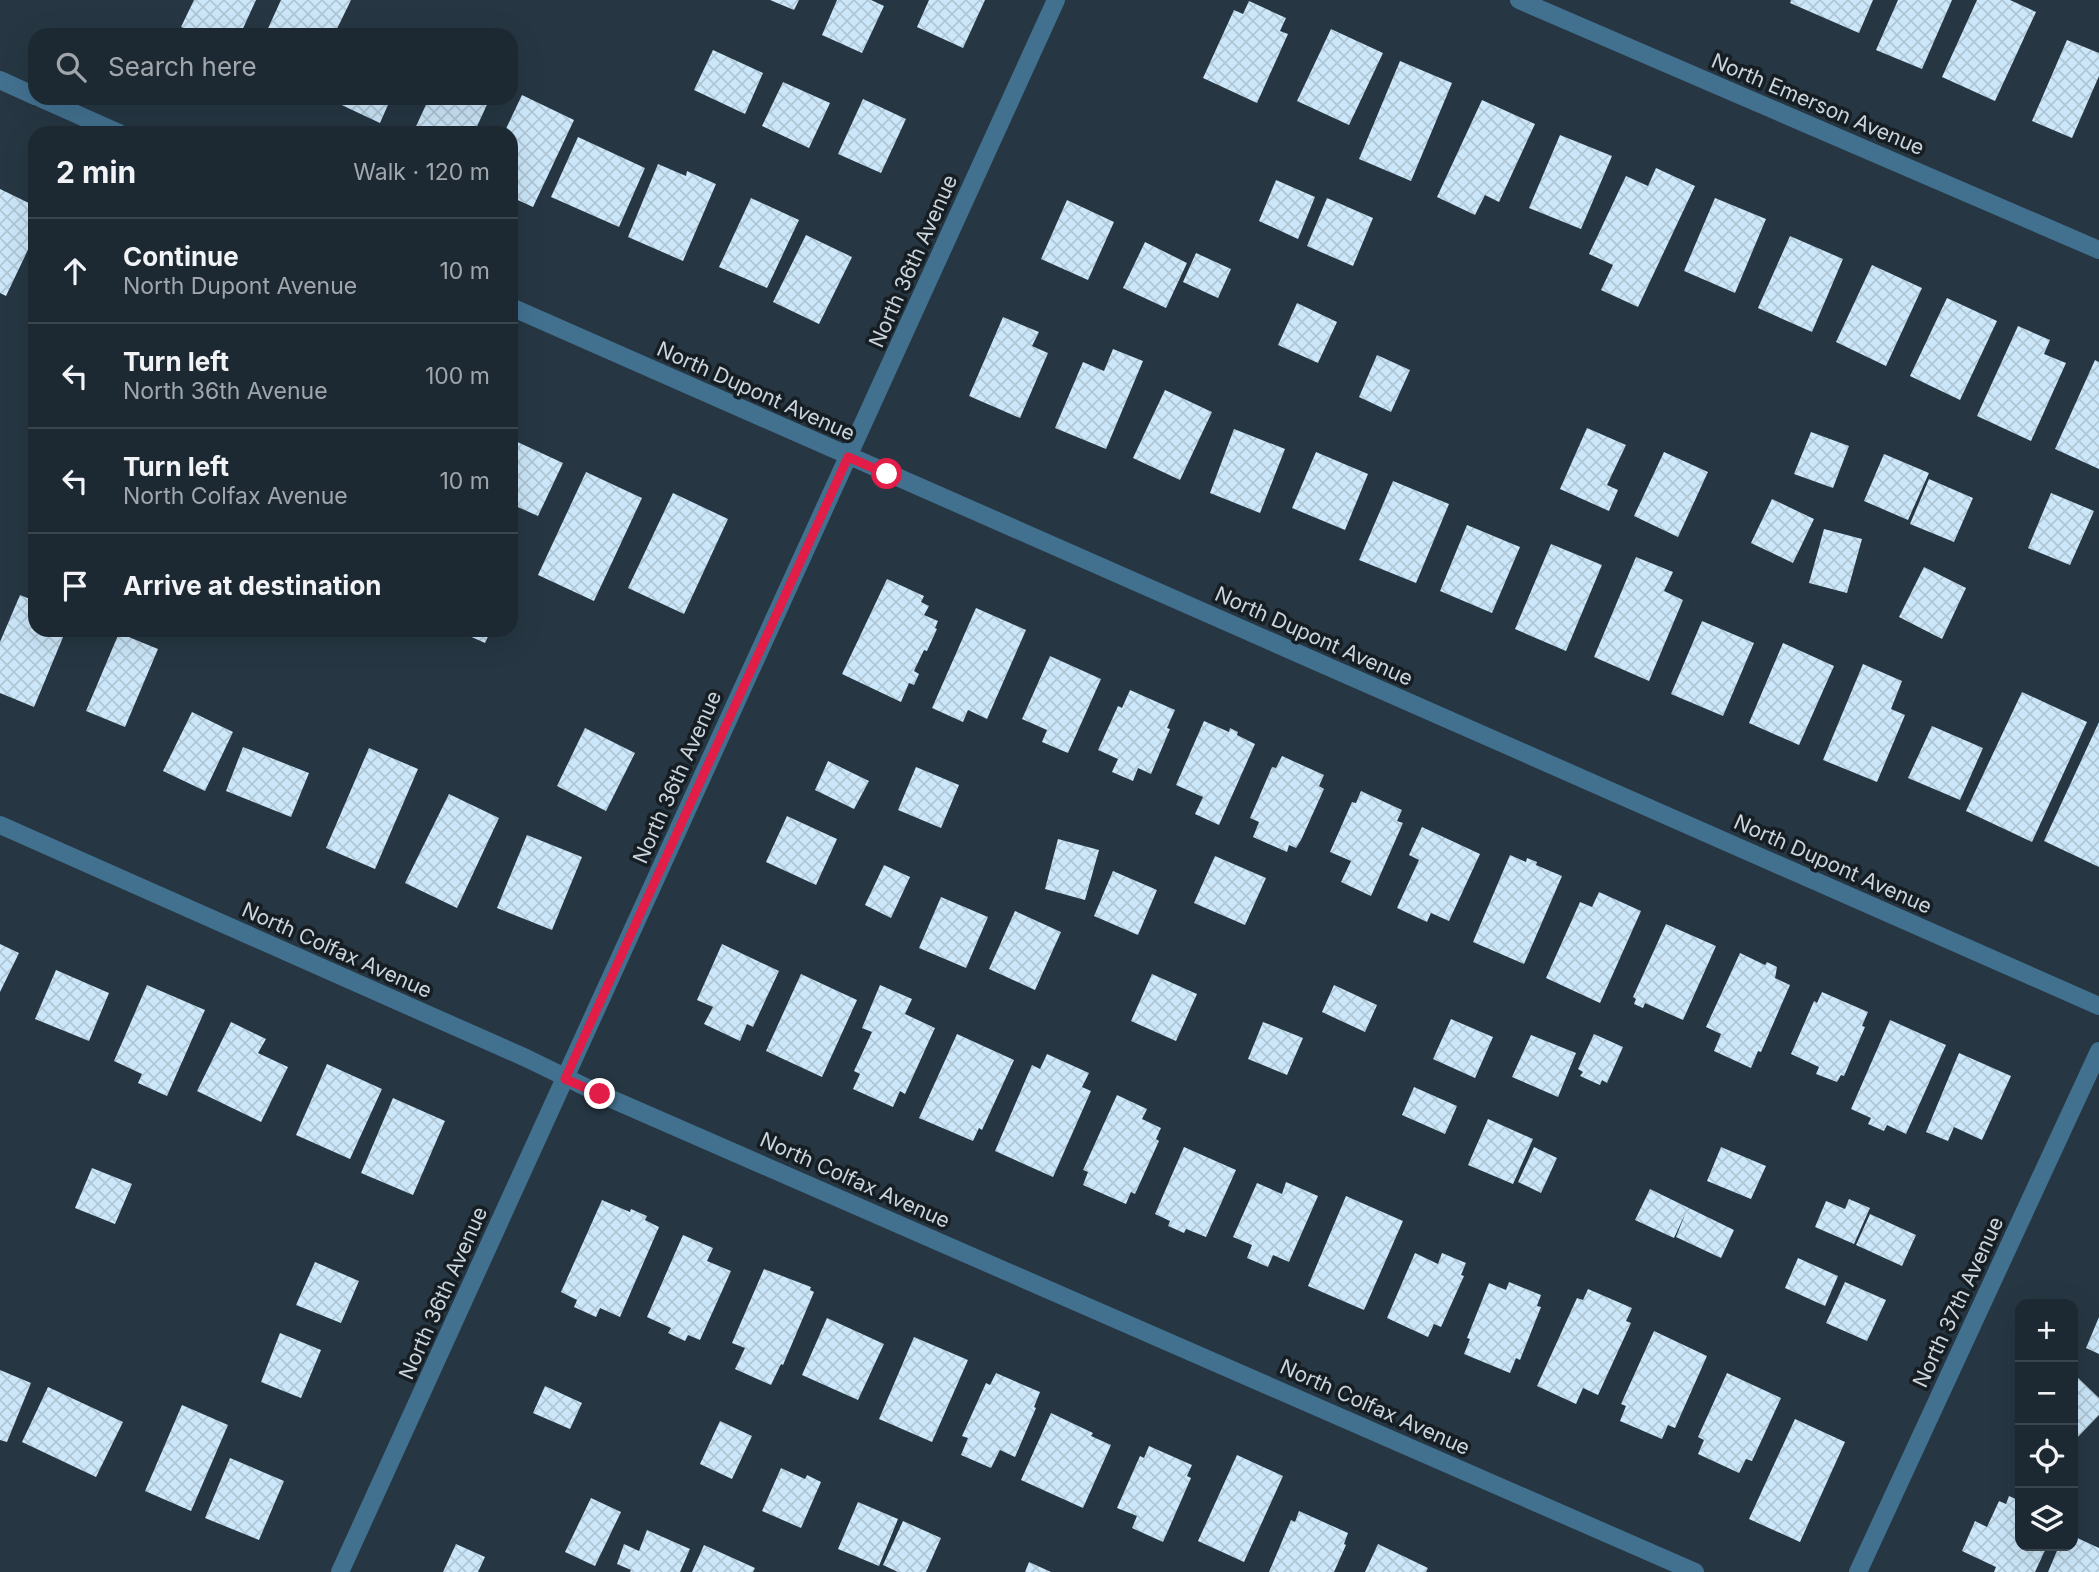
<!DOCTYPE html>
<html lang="en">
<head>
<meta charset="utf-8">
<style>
  body { margin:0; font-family:Inter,sans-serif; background:#25313a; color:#f1f3f6 }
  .controls { position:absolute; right:21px; bottom:21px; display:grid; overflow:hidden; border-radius:14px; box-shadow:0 7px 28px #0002 }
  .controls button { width:63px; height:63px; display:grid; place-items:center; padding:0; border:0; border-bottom:2px solid #3a454d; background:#1c2932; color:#f1f3f6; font:35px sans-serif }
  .stop { position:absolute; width:21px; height:21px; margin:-16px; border:5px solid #e11d48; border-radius:50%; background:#fff }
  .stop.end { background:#e11d48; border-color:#fff; box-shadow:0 2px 7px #0008 }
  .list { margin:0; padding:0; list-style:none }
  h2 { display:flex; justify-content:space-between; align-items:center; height:91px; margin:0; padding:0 28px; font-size:30px }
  h2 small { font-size:23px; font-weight:400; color:#a0a6ac }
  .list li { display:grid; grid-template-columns:46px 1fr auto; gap:21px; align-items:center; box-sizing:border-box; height:105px; padding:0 28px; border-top:2px solid #3a454d }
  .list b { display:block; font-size:26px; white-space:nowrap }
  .list p { margin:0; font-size:23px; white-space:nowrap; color:#a0a6ac }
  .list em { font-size:23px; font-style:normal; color:#a0a6ac }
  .icon { flex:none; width:38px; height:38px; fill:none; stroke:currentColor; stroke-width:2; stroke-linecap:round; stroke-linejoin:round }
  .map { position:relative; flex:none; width:2099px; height:1572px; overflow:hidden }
  .search { position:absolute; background:#1c2932; box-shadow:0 7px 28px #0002; left:28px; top:28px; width:490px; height:77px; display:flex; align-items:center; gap:18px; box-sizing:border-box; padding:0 24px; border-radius:21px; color:#a0a6ac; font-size:26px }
  .panel { position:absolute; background:#1c2932; box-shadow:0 7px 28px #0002; left:28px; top:126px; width:490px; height:511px; border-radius:21px }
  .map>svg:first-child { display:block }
  .building { fill:url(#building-cross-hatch) }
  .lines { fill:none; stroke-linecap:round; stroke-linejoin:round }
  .minor { stroke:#427190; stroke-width:18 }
  .route { stroke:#e11d48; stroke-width:9 }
  .labels { text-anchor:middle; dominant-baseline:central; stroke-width:7; stroke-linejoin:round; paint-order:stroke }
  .street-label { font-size:21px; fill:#cbd5dd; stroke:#161e23 }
</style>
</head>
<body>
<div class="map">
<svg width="2099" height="1572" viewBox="0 0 2099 1572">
  <defs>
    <pattern id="building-cross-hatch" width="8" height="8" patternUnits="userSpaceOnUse" patternTransform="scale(1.75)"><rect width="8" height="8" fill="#cce7fa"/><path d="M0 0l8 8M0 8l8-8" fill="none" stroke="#afc6d5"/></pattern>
  </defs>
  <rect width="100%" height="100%" fill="#263743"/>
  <path class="building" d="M194,0H256L240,35H199L181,27Z
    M281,0H351L334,35H265Z
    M770,0H799L794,10Z
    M837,0H871L884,6L862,53L822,35Z
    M929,0H985L963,48L917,27Z
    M1791,0H1873L1859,33L1790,3Z
    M1898,0H1952L1922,69L1876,50Z
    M1977,0H2010L2036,12L1995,101L1942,77Z
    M1249,1L1286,18L1280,31L1288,34L1257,103L1203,78L1234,10L1243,14Z
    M1331,29L1383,53L1349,125L1297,101Z
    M2067,40L2099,53V76L2072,138L2032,121Z
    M713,50L763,73L745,114L694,90Z
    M1400,61L1452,83L1411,181L1359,159Z
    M783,82L830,103L809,148L762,126Z
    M522,95L574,120L533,207L511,197V133H504Z
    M334,98H391L380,123L333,101Z
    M429,98H490L474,133H413Z
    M863,99L906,119L881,173L838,154Z
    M1482,100L1535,124L1499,202L1485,195L1475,215L1437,197Z
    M1560,135L1612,156L1581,229L1529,208Z
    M578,137L645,168L619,227L551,197Z
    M658,164L686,176L687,171L716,184L683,261L628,237Z
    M1656,168L1695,186L1638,307L1601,290L1613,265L1589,254L1626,176L1648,186Z
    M1276,180L1315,197L1298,239L1259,221Z
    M0,189L35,206V235L6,296L0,293Z
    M751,198L799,220L767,288L719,267Z
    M1327,198L1373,218L1353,266L1307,246Z
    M1715,198L1766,219L1735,293L1684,271Z
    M1067,200L1114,222L1088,280L1041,259Z
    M806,235L852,257L819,324L773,302Z
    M1790,236L1843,259L1812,332L1758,308Z
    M1145,242L1187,263L1166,308L1123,288Z
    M1196,253L1231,269L1218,298L1183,282Z
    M1872,265L1922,288L1886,366L1836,342Z
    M1947,298L1997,321L1960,400L1910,376Z
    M1297,303L1337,322L1318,363L1278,345Z
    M1003,317L1039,332L1032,346L1048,353L1020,418L969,396Z
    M2018,326L2050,340L2044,354L2066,363L2031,441L1977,416Z
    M1113,349L1143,361L1106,449L1055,428L1083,362L1104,371Z
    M1377,355L1410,370L1391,412L1359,397Z
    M2095,360L2099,362V469L2055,449Z
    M1165,390L1212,412L1180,480L1133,458Z
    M1587,428L1626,445L1607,485L1618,490L1609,511L1560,489Z
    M1234,429L1285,449L1260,513L1210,493Z
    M1811,432L1849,446L1833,488L1794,474Z
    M511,439L563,463L538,516L511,504Z
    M1316,452L1368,474L1345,530L1292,508Z
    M1664,452L1708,472L1678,537L1634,516Z
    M1884,454L1929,473L1908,520L1864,501Z
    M586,472L642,498L594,601L538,575Z
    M1929,479L1973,498L1954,542L1910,524Z
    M1393,481L1449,504L1416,583L1359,560Z
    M673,493L728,519L684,614L628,588Z
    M2051,493L2094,511L2070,565L2028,548Z
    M1772,499L1814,519L1793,563L1751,543Z
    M1467,525L1520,547L1492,613L1440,591Z
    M1824,529L1862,539L1847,593L1809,583Z
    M1551,544L1602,565L1566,651L1515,629Z
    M1636,557L1673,572L1664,591L1683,600L1649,681L1594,657Z
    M1924,567L1966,588L1942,639L1899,617Z
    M887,579L924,596L921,602L929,606L924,615L938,621L935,628L937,629L927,651L924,650L914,671L919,674L914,685L909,683L901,702L842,674Z
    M20,595L35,601V630H66L34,707L0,693V642Z
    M976,608L1026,630L987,719L968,710L963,722L932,708Z
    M1702,621L1754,643L1723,716L1671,694Z
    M456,630H491L485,643Z
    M119,633L158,649L125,727L86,711Z
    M1783,643L1834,666L1799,745L1749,723Z
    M1050,656L1101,679L1068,753L1042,742L1047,730L1022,719Z
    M1863,664L1902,681L1891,709L1905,715L1877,782L1823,760Z
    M1130,690L1175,710L1167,728L1170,729L1151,774L1138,768L1133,781L1112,772L1118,759L1098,750L1118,706L1122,708Z
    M2022,692L2087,722L2032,842L1966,811Z
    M192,712L233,732L205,791L163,771Z
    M1204,721L1229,732L1230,728L1238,732L1237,735L1255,744L1219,825L1195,814L1203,797L1176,785Z
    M2099,722V867L2044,841Z
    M1932,726L1983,748L1960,800L1908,778Z
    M585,728L635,753L606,811L557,786Z
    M243,747L309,773L291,817L226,791Z
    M369,748L418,769L375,869L326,848Z
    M1282,756L1324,775L1319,786L1324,789L1301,840L1296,848L1289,845L1287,852L1253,837L1259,822L1250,818L1272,767L1276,768Z
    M828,761L869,781L854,809L815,790Z
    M916,767L959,785L941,828L898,810Z
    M1361,791L1402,810L1397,821L1403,823L1371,896L1341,882L1351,861L1330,852L1352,802L1356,803Z
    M449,794L499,818L457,908L405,883Z
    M787,816L837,839L816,885L766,862Z
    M1422,827L1480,854L1449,921L1431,913L1427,922L1397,908L1419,860L1409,855Z
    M527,835L582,857L552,930L497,908Z
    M1058,839L1099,850L1085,900L1045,889Z
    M1510,855L1526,862L1527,858L1537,862L1536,865L1562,876L1524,964L1473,942Z
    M1215,856L1266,878L1245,925L1194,903Z
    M884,865L910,877L891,918L865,905Z
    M1113,871L1157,890L1138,935L1094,916Z
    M1599,892L1641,911L1600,1003L1546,978L1580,902L1592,907Z
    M941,897L988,917L966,968L919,948Z
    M1015,911L1061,932L1035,990L989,969Z
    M1666,924L1716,946L1683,1020L1645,1003L1643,1008L1634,1004L1636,999L1633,997Z
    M0,944L19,953L0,992Z
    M722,944L779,971L753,1027L747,1024L740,1041L704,1024L713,1007L697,1000Z
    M1740,953L1765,965L1767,962L1777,967L1775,978L1790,985L1761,1052L1758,1051L1751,1068L1714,1051L1721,1034L1706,1027Z
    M56,970L109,993L89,1041L35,1019Z
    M801,974L857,1000L822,1077L766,1051Z
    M1152,974L1197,994L1176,1041L1131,1021Z
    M147,985L205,1010L167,1096L138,1083L142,1074L114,1061Z
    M880,985L912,999L905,1014L935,1028L905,1094L900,1091L893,1107L853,1089L860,1074L854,1071L872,1032L862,1028Z
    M1334,985L1377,1005L1365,1032L1322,1012Z
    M1822,992L1868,1012L1862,1026L1865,1027L1844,1076L1841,1075L1837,1082L1816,1074L1819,1067L1791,1054L1814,1001L1817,1003Z
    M1451,1019L1493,1037L1475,1078L1433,1059Z
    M1890,1020L1946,1045L1906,1134L1887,1125L1884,1131L1868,1124L1871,1118L1851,1109Z
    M231,1022L266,1039L258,1053L288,1067L261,1122L197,1091Z
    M1263,1022L1303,1038L1287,1075L1248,1059Z
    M957,1034L1014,1060L982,1130L979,1128L973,1141L919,1118Z
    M1594,1034L1623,1047L1607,1083L1602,1080L1600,1085L1580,1076L1583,1072L1578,1069Z
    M1531,1035L1576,1053L1558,1097L1512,1077Z
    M1959,1053L2011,1076L1982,1140L1954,1127L1948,1141L1926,1132Z
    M1047,1054L1089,1073L1082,1087L1091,1091L1053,1177L995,1151L1032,1065L1040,1069Z
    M327,1064L382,1089L350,1159L296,1135Z
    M1414,1087L1457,1106L1445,1134L1402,1115Z
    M1117,1095L1147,1109L1142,1119L1161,1128L1156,1139L1159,1141L1135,1194L1131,1192L1126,1204L1083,1185L1088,1172L1083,1170Z
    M393,1098L445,1121L413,1195L361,1173Z
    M1488,1119L1533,1139L1513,1184L1468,1165Z
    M1184,1147L1236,1170L1206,1237L1186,1229L1184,1233L1168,1226L1170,1221L1155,1214Z
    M1534,1147L1557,1158L1541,1193L1518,1182Z
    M1721,1147L1766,1166L1751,1199L1707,1181Z
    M92,1168L132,1184L115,1224L75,1208Z
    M1286,1182L1318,1196L1289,1262L1273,1255L1268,1267L1247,1258L1252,1245L1233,1237L1257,1183L1282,1194Z
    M1650,1189L1734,1230L1721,1258L1676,1237L1686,1212L1674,1238L1635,1220Z
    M1346,1196L1403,1221L1364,1310L1308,1286Z
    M1849,1199L1870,1208L1854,1244L1815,1227L1826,1201L1845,1209Z
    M602,1200L630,1212L631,1209L647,1216L645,1220L659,1227L620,1317L600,1308L596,1317L574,1307L577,1300L561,1292Z
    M1870,1214L1916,1235L1902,1266L1856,1245Z
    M683,1235L713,1248L707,1261L731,1271L700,1340L688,1335L685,1341L668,1333L671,1328L647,1317Z
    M1415,1253L1438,1264L1442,1253L1466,1263L1461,1275L1464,1276L1441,1327L1434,1324L1428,1337L1387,1318Z
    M1798,1258L1838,1276L1825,1306L1785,1288Z
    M315,1262L359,1281L341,1323L296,1305Z
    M764,1269L811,1287L810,1290L814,1292L783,1365L781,1364L771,1385L735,1369L745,1348L732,1343Z
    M1509,1282L1541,1295L1537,1306L1541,1307L1520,1360L1516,1358L1510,1373L1464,1354L1470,1339L1467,1338L1489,1283L1506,1290Z
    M1845,1282L1886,1300L1867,1341L1826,1323Z
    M1588,1289L1632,1308L1626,1321L1631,1323L1598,1395L1583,1388L1576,1404L1537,1386L1577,1298L1583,1300Z
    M2099,1317V1354L2086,1348Z
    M827,1318L884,1344L858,1400L802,1375Z
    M1654,1331L1707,1356L1675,1428L1668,1425L1662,1439L1620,1421L1626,1406L1621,1404Z
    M280,1333L321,1350L301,1398L261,1382Z
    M914,1337L968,1360L932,1442L879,1419Z
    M0,1370L31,1383L7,1442L0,1440Z
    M996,1373L1040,1392L1034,1407L1036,1408L1015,1457L1000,1450L991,1468L961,1455L968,1438L962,1436L986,1383L990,1385Z
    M1727,1373L1781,1398L1752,1461L1746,1459L1739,1473L1698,1454L1704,1440L1698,1437Z
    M2073,1373L2099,1398V1415L2075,1440L2073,1438Z
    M545,1386L582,1403L570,1429L533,1413Z
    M48,1387L123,1422L96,1477L22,1442Z
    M182,1405L228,1425L191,1511L145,1491Z
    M1051,1413L1093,1433L1091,1436L1111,1445L1083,1508L1021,1480Z
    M1795,1419L1845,1442L1800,1542L1749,1519Z
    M720,1421L752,1436L732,1479L700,1464Z
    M1149,1446L1192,1465L1187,1476L1191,1478L1163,1542L1132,1528L1137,1516L1117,1508L1140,1456L1144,1458Z
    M1237,1455L1283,1476L1244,1562L1198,1541Z
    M230,1458L284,1481L259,1540L205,1518Z
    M781,1468L805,1479L807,1475L821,1482L801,1528L762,1511Z
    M2009,1496L2020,1501V1546H2047L2035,1572H1994L1996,1567L1962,1551L1975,1521L1987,1527L1999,1501L2006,1504Z
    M591,1498L621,1512L595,1566L565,1552Z
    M858,1502L898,1519L879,1566L838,1549Z
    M1299,1511L1348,1533L1344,1544L1346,1545L1334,1572H1269L1291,1520L1295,1522Z
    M903,1521L941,1538L926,1572H898L883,1565Z
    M647,1530L690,1549L680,1572H630L631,1570L617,1564L624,1544L639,1551Z
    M2073,1536L2099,1548V1572H2048L2059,1546H2073Z
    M456,1544L485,1557L478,1572H443Z
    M1378,1544L1428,1568L1426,1572H1365Z
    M704,1545L755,1568L753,1572H692Z
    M1029,1562L1051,1572H1025Z"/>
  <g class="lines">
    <path class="minor" d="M1519,0L2099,250
      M0,80L35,96
      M40,98L119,133
      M511,307L2099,1006
      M0,825L526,1058L600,1094L1695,1572
      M340,1572L1056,0
      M1858,1572L2099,1051"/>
  </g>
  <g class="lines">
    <path class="route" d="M600,1094L565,1079L848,457L887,474"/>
  </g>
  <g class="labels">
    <g class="street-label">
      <text transform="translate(1818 104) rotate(23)">North Emerson Avenue</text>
      <text transform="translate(913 261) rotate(-66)">North 36th Avenue</text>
      <text transform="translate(756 391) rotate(24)">North Dupont Avenue</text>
      <text transform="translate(1314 636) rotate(24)">North Dupont Avenue</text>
      <text transform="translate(677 777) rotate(-66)">North 36th Avenue</text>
      <text transform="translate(1833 864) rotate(24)">North Dupont Avenue</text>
      <text transform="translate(337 950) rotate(24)">North Colfax Avenue</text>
      <text transform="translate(855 1180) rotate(24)">North Colfax Avenue</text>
      <text transform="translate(443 1293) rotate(-66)">North 36th Avenue</text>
      <text transform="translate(1958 1302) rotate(-65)">North 37th Avenue</text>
      <text transform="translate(1375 1407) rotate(24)">North Colfax Avenue</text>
    </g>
  </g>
</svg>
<div class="controls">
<button>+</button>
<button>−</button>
<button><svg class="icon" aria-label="locate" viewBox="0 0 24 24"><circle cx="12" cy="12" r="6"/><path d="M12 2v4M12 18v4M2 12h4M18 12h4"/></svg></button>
<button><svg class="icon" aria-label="layers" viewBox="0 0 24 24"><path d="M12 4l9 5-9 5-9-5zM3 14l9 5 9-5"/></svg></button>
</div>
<div class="stop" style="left:887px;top:474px"></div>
<div class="stop end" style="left:600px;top:1094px"></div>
<div class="search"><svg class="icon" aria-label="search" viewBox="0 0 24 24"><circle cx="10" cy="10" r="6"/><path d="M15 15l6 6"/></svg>Search here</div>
<section class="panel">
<h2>2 min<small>Walk · 120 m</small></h2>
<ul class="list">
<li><svg class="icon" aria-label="ahead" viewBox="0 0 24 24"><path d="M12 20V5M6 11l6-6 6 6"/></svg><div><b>Continue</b><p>North Dupont Avenue</p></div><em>10 m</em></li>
<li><svg class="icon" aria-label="left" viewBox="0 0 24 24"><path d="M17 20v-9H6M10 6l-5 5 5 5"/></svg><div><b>Turn left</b><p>North 36th Avenue</p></div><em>100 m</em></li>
<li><svg class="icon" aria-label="left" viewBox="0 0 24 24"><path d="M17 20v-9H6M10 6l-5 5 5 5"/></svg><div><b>Turn left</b><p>North Colfax Avenue</p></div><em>10 m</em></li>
<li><svg class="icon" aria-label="arrive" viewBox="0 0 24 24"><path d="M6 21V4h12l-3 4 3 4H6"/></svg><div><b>Arrive at destination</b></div></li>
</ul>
</section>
</div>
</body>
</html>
